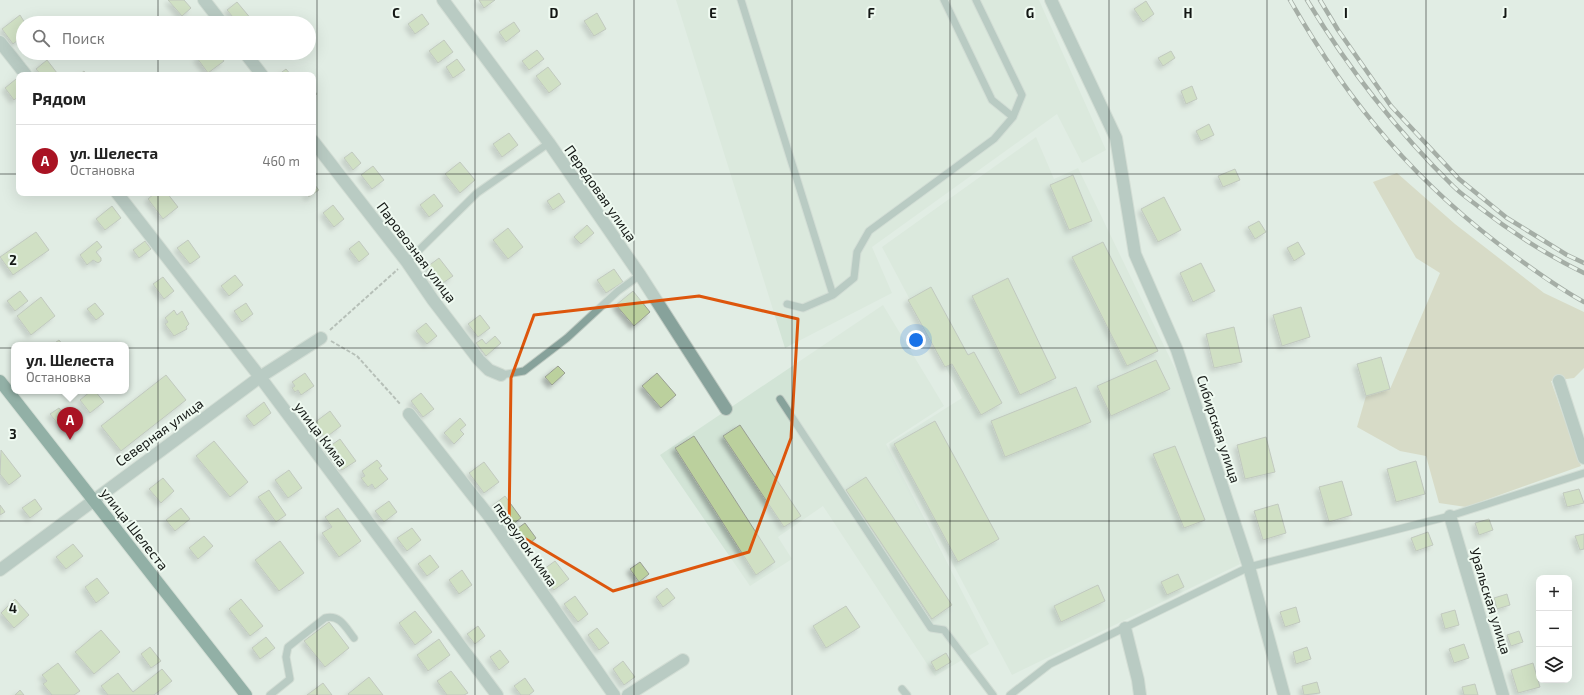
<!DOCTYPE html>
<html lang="ru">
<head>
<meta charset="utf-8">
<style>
  body { margin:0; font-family:"Exo 2",sans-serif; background:#f2f2f2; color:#222 }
  .controls { position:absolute; right:12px; bottom:12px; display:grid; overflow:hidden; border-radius:8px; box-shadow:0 4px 16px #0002 }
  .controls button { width:36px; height:36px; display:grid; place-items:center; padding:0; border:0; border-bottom:1px solid #e0e0e0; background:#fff; color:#222; font:20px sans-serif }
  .you { position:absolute; left:916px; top:340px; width:14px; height:14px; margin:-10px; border:3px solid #fff; border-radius:50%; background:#1a73e8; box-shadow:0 0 0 6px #1a73e833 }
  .badge { display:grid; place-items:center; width:26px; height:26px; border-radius:50%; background:#a91323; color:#fff; font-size:13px; font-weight:700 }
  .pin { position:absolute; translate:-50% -33px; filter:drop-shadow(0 1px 2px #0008) }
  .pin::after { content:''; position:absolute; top:21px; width:14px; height:12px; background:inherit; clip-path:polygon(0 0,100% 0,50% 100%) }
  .popup { position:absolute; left:11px; top:342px; width:118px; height:52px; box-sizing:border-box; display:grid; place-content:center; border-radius:8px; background:#fff; filter:drop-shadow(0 1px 3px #0005); font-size:13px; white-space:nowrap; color:#767676 }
  .popup b { font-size:15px; color:#222 }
  .popup::after { content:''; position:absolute; left:50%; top:100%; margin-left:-8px; border:8px solid transparent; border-top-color:#fff }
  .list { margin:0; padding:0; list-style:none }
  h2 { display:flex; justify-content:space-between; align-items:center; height:52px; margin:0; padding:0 16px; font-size:17px }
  h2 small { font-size:13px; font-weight:400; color:#767676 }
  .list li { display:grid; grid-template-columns:26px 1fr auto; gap:12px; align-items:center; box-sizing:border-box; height:72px; padding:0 16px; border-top:1px solid #e0e0e0 }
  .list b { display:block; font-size:15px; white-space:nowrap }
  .list p { margin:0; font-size:13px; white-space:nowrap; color:#767676 }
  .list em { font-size:13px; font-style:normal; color:#767676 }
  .icon { flex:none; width:22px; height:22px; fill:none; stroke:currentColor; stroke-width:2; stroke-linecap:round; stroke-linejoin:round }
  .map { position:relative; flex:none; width:1584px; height:695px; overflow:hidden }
  .search { position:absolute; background:#fff; box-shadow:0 4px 16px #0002; left:16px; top:16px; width:300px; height:44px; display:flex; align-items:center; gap:10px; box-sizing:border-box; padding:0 14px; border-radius:22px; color:#767676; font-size:15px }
  .panel { position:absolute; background:#fff; box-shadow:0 4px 16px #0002; left:16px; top:72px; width:300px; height:124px; border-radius:8px }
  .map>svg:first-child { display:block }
  .built { fill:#d2e4d6 }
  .green { fill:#cac6a5 }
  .building { fill:#bbd09d; stroke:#999e93; filter:url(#shadow) }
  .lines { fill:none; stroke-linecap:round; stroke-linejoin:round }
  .lane-casing { stroke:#c0cbc3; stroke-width:9 }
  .street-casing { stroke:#c0cbc3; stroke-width:14 }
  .primary-casing { stroke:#c0cbc3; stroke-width:14 }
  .path { stroke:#828a84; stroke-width:2; stroke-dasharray:4 2; stroke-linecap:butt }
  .lane { stroke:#87a29b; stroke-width:7 }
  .street { stroke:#87a29b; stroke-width:12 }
  .primary { stroke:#31675b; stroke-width:12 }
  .rail-casing { stroke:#5b625c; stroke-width:4.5 }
  .rail { stroke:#effaf1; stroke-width:3; stroke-dasharray:9; stroke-linecap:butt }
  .marked { fill:none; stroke:#dd560c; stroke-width:3; stroke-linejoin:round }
  .grid { fill:none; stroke:#141815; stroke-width:1; stroke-opacity:0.55 }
  .labels { text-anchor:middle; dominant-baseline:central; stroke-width:4; stroke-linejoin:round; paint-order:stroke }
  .street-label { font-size:14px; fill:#141815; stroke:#effaf1 }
  .grid-label { font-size:13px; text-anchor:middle; font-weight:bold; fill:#141815; stroke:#effaf1; stroke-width:4; stroke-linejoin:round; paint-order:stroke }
</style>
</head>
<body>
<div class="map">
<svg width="1584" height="695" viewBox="0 0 1584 695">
  <defs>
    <filter id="shadow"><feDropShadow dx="-3.5" dy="3.5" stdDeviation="2" flood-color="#0004"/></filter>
  </defs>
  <rect width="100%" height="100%" fill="#e1ede4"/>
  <path class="built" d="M676,0H1039L1106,150L1082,163L1057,114L872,247L892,293L785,348Z
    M1036,137L1054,179L1078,168L1183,385L1240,564L1012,675L889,444L962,398L882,247Z
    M883,305L944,406L886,444L989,644L935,676L823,506L778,537L792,559L750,586L660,455Z"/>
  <path class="green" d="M1397,173L1455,224L1544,293L1584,312V368L1574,378L1551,381L1581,466L1466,507L1439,503L1426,456L1400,451L1357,427L1366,396L1390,389L1440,273L1416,258L1373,182Z"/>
  <path class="building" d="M168,0H184L191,8L182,16Z
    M479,0H495L484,8Z
    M1146,1L1154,14L1143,22L1134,9Z
    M237,2L252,20L248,23H238L227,10Z
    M597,13L606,29L594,36L584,21Z
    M422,14L429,24L415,34L408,24Z
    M20,15L25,23H23V36L13,44L2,29Z
    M514,22L520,31L506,42L499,32Z
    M444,40L453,52L438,63L429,51Z
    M537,50L544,59L529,70L522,61Z
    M1171,51L1175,58L1163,66L1158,58Z
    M203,53H218L224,61L208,73L197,58Z
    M457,59L465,70L453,78L446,67Z
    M47,60L57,73L54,75H41L36,69Z
    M548,67L561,84L549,93L536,76Z
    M286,69L291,75H278Z
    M84,71L87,75H79Z
    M16,79L19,83V96L14,100L5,88Z
    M1192,86L1197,99L1186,104L1181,91Z
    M313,89L317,94L313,97Z
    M1209,124L1214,135L1201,141L1196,131Z
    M509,133L518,145L502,157L493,144Z
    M352,152L361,163L353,170L344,158Z
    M460,162L475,180L460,193L445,174Z
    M373,166L384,180L372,189L361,175Z
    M1235,169L1240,180L1223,187L1218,176Z
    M1073,175L1092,221L1069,230L1050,185Z
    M313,183L319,190L309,197L306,193H313Z
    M155,193H167L178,207L163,219L148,199Z
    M559,193L565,202L553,210L547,201Z
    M434,194L443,206L429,217L420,205Z
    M1164,197L1181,230L1158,242L1141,209Z
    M333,205L344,219L334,227L323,213Z
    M112,206L121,218L105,230L96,219Z
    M1259,221L1266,232L1255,239L1248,227Z
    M587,225L594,233L581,244L574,237Z
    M508,228L523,247L508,259L493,240Z
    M36,232L49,250L13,275L0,257Z
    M188,240L200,257L190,264L177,248Z
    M97,241L102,247L96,252L101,258V261L98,263L93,260L87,265L80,255Z
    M145,241L151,249L139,258L133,250Z
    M359,241L369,254L359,262L349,249Z
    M1103,242L1158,351L1127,366L1072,257Z
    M1298,242L1305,254L1294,261L1287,248Z
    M439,258L453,276L440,285L427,267Z
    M1201,263L1215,291L1193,302L1180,273Z
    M614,269L623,282L606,293L597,280Z
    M235,275L243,285L229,296L221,286Z
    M163,277L174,291L164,299L153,284Z
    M1008,278L1056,378L1020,395L972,296Z
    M931,287L968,355L974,352L1002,403L981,415L952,364L945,367L908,300Z
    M20,291L28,301L15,311L7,301Z
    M633,291L650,312L634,326L616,305Z
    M41,297L55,316L31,335L17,316Z
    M95,303L104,314L96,320L87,309Z
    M246,303L253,314L242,322L234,311Z
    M1301,307L1310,337L1282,346L1273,315Z
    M174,310L177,315L182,311L189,324L186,327L187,329L174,336L165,324L168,322L165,318Z
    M480,315L490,328L478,337L468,324Z
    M426,323L437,336L427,344L416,331Z
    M1234,327L1242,362L1214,368L1206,334Z
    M495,336L501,343L486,356L476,343L482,339L486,344Z
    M59,340L63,345H52Z
    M1381,357L1390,389L1366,396L1357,364Z
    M1156,360L1170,389L1111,416L1097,386Z
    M558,366L565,373L552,385L545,377Z
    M305,373L314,386L301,395L298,390L295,392L292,388L295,386L292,382Z
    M657,373L676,395L661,408L642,386Z
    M166,375L186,400L121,451L101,426Z
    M1076,387L1091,422L1005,457L991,421Z
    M91,391H95L104,402L90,413L80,400Z
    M421,393L434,409L423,417L411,401Z
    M264,402L271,413L254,426L246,416Z
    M59,408L74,427L65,433L50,414Z
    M330,411L341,426L325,438L314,423Z
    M460,418L466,425L460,430L464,434L454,444L444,433Z
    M935,421L999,539L958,562L894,444Z
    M740,425L801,516L784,527L723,436Z
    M694,436L775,562L756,575L675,448Z
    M1266,437L1275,472L1245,479L1237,445Z
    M340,439L356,461L342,470L326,449Z
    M214,441L248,482L230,497L196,456Z
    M1175,446L1205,520L1184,528L1153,454Z
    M1,450L21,476L9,485L0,474Z
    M377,460L382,466L379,468L388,479L375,489L372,484L368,487L361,478L365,476L362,471Z
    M1416,461L1425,494L1396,502L1387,469Z
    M484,462L499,482L484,493L469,473Z
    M289,470L302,488L288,498L275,480Z
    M866,477L952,605L932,619L846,490Z
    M163,478L174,491L161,503L149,489Z
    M1342,481L1352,515L1329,522L1319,487Z
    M1579,489L1584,503L1567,507L1563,493Z
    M269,490L286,515L276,522L258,497Z
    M505,496L521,518L509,527L492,506Z
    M35,499L42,509L30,518L22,508Z
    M389,501L397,512L384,522L375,511Z
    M1278,504L1286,533L1263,540L1254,511Z
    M0,505L5,512L0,515Z
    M181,508L190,519L175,531L166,520Z
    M338,508L361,541L339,557L322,533L332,527L325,517Z
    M1489,519L1493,530L1479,535L1475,523Z
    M525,523L536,538L525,547L514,531Z
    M412,528L421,540L407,551L397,538Z
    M1428,532L1433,545L1416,551L1411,538Z
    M1584,534V549L1580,550L1575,536Z
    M204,536L213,546L198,559L189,548Z
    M280,541L304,573L279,591L255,560Z
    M73,544L83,556L66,569L56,557Z
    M430,555L439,567L427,576L418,564Z
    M555,561L569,579L554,590L540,572Z
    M640,562L649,574L639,582L630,569Z
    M462,570L472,585L459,594L449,580Z
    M1178,574L1184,587L1167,595L1161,582Z
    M97,578L109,593L96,603L85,587Z
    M1098,585L1105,601L1061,622L1054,606Z
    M667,588L675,598L663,607L656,597Z
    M1507,594L1510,605L1497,609L1494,598Z
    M575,596L588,614L578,622L564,604Z
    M15,599L29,615L14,628L1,613Z
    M241,599L263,626L250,636L229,609Z
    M846,606L860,627L826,648L813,626Z
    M1296,607L1300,622L1285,627L1280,612Z
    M1455,610L1459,625L1445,629L1441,614Z
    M415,611L432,632L415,645L399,623Z
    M329,622L349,648L325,667L304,641Z
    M478,626L485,636L475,644L467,634Z
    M597,628L609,643L599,650L588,635Z
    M101,630L120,652L94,674L75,652Z
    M1519,631L1523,642L1511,646L1507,635Z
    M266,637L275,648L260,659L252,648Z
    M439,639L450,655L428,671L417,655Z
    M1464,644L1469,658L1454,663L1449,649Z
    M150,647L161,661L151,668L141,654Z
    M1307,647L1311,659L1296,664L1293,652Z
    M500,650L509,662L499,670L490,657Z
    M946,653L951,662L936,671L931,662Z
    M623,661L635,677L624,685L613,669Z
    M58,663L80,691L74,695H52L43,684L47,681L42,675Z
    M1533,663L1540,687L1518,693L1511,670Z
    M162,669L172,681L154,695H108L101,686L118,673L133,692Z
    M451,671L468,693L464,695H447L437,681Z
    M369,677L383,695H349L348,694Z
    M525,678L534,691L529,695H521L514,686Z
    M1317,682L1320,693L1304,695L1302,686Z
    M323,683L332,695H307Z
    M1475,684L1478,695H1464L1462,687Z
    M20,690L24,695H15Z"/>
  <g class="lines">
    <g class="lane-casing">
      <path id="lane" d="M741,0L833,295
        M944,0L992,100L1013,117
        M407,262L477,193L549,143
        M787,304L803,308L833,295L854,278L857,252L869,231L994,139L1013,117L1022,95L976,0
        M501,375L524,371L567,338L618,291L640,275
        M780,399L931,628L944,630L993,695
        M902,689L907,695
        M270,695L290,679L286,657L288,647L325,618C340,614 346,628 354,638
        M1010,695L1050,664L1249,567L1450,516L1584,473"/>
    </g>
    <g class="street-casing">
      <path id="street" d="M204,0L222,23
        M443,0L549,143L640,275L726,409
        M1051,0L1116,138L1135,254L1177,350L1249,567L1284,695
        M0,42L26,75
        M245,53L262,75
        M313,141L407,262L433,300L479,360L489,370L501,375
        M117,193L260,377L497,695
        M1559,381L1584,458
        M409,414L489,516L614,695
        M1450,516L1503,695
        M0,570L260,377L321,338
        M1125,628L1138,680L1140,695
        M628,695L683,660"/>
    </g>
    <g class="primary-casing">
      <path id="primary" d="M0,381L246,695"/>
    </g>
    <path class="path" d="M330,330L398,269
      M331,341L357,356L401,405"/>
    <use href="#lane" class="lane"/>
    <use href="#street" class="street"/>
    <use href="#primary" class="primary"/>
    <g class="rail-casing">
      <path id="rail" d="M1290,0C1349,104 1418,186 1516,257C1538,273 1560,289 1584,302
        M1307,0C1348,68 1396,130 1453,186C1461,194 1470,200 1479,207C1511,232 1547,255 1584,273
        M1320,0L1338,30L1391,106L1459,179L1507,218L1567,255L1584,263"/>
    </g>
    <use href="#rail" class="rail"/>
  </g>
  <path d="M0 0H1584V695H0ZM699,296L798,319L791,438L749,552L613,591L509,529L511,378L534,315Z" fill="#e1ede4" fill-opacity=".55" fill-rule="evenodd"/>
  <path class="marked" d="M699,296L798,319L791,438L749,552L613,591L509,529L511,378L534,315Z"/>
  <path class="grid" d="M158,0V23M317,0V695M475,0V695M634,0V695M792,0V695M950,0V695M1109,0V695M1267,0V695M1426,0V695M158,53V75M0,174H19M313,174H1584M158,193V695M0,348H1584M0,521H1584"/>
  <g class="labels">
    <g class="street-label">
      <text transform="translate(601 193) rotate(55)">Передовая улица</text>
      <text transform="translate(417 252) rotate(53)">Паровозная улица</text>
      <text transform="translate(1219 429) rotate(72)">Сибирская улица</text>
      <text transform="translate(159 432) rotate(-36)">Северная улица</text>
      <text transform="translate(321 434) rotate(53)">улица Кима</text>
      <text transform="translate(135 529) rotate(52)">улица Шелеста</text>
      <text transform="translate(526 544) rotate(55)">переулок Кима</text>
      <text transform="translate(1491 601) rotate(73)">Уральская улица</text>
    </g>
  </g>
  <g class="grid-label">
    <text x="396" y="18">C</text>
    <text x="554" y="18">D</text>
    <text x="713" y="18">E</text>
    <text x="871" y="18">F</text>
    <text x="1030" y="18">G</text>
    <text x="1188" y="18">H</text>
    <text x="1346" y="18">I</text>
    <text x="1505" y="18">J</text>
    <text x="13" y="265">2</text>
    <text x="13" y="439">3</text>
    <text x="13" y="613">4</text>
  </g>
</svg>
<div class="controls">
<button>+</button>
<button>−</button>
<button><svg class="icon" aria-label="layers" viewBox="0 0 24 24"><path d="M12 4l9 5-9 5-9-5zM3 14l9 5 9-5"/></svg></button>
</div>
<div class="you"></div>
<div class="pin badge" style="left:70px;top:440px">A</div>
<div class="popup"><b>ул. Шелеста</b>Остановка</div>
<div class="search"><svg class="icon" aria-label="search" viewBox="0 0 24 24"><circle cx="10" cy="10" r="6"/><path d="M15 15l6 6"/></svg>Поиск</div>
<section class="panel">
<h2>Рядом<small></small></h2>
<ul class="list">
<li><span class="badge">A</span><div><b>ул. Шелеста</b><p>Остановка</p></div><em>460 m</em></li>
</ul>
</section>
</div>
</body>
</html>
